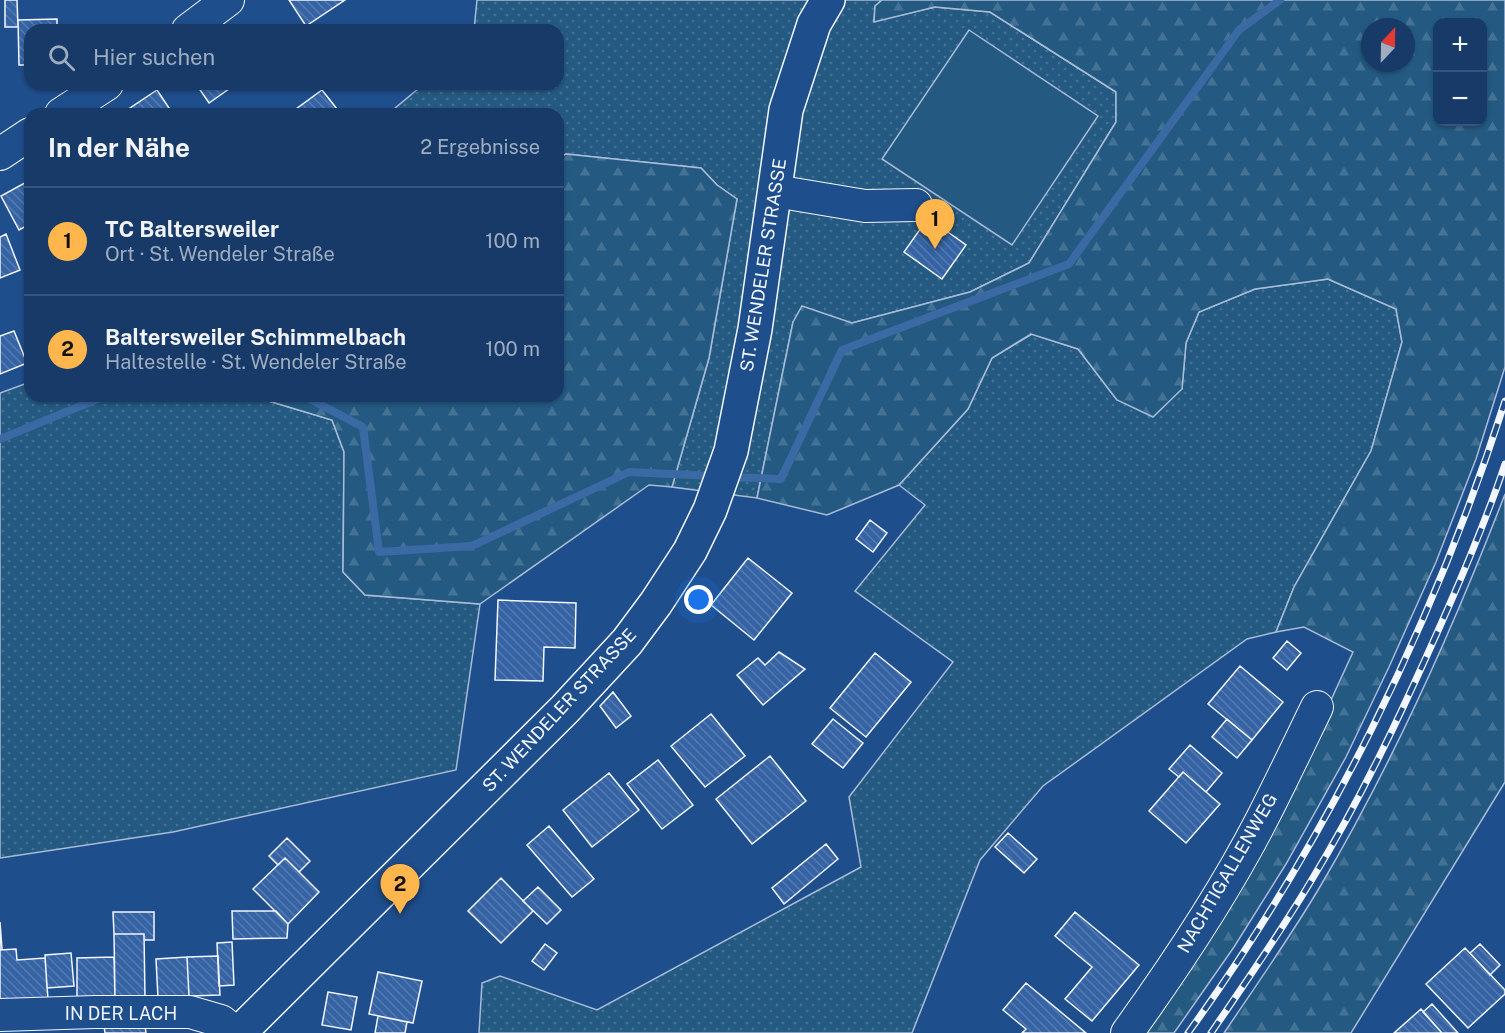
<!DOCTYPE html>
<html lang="de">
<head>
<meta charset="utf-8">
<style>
  body { margin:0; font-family:"Public Sans",sans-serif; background:#244571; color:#f1f3f6 }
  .controls { position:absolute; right:18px; top:18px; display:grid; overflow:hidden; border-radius:12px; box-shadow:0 2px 4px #0004 }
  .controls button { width:54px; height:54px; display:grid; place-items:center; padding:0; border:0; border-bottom:2px solid #36547d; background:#173a69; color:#f1f3f6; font:30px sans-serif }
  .compass { position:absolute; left:1361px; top:18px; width:54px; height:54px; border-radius:50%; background:#173a69; box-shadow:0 2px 4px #0004; rotate:22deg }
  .you { position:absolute; left:699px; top:600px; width:21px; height:21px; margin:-15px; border:4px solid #fff; border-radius:50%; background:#1a73e8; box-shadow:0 0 0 9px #1a73e833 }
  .badge { display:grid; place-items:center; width:39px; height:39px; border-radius:50%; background:#ffb74d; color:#111; font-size:20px; font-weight:700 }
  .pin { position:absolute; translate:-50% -50px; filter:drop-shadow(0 2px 3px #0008) }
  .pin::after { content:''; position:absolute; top:32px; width:21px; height:18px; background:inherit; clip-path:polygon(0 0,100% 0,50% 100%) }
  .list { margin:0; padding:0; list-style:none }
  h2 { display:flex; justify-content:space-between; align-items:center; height:78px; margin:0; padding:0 24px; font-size:26px }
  h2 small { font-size:20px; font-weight:400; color:#9eadc0 }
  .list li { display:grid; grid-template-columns:39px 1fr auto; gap:18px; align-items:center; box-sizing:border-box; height:108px; padding:0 24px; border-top:2px solid #36547d }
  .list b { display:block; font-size:22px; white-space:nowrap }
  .list p { margin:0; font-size:20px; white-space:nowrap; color:#9eadc0 }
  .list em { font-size:20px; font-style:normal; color:#9eadc0 }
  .icon { flex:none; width:33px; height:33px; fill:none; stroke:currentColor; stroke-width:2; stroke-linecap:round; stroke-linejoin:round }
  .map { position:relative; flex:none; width:1505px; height:1033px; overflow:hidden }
  .search { position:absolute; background:#173a69; box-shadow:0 2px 4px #0004; left:24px; top:24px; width:540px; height:66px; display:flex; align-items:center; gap:15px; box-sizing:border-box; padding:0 21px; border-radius:18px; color:#9eadc0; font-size:22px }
  .panel { position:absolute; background:#173a69; box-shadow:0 2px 4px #0004; left:24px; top:108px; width:540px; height:294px; border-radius:18px }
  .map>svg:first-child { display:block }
  .grass { fill:url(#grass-dots); stroke:#a8bbd7; stroke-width:1.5 }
  .forest { fill:url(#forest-firs); stroke:#a8bbd7; stroke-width:1.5; fill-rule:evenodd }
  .garden { fill:#245a82; stroke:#a8bbd7; stroke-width:1.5 }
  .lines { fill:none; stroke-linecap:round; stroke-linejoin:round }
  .stream { stroke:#3b69a3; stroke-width:8 }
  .building { fill:url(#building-back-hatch); stroke:#f2f6ff; stroke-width:1.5 }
  .minor-casing { stroke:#f2f6ff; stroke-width:34 }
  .major-casing { stroke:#f2f6ff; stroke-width:36 }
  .minor { stroke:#1f4e8c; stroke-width:32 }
  .major { stroke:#1f4e8c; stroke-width:33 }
  .rail-casing { stroke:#f2f6ff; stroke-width:7 }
  .rail { stroke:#1f4e8c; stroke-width:4.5; stroke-dasharray:14; stroke-linecap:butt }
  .labels { text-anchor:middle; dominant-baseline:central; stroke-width:4.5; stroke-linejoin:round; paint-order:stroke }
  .street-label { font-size:18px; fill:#f2f6ff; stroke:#1f4e8c }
</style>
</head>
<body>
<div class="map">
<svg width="1505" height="1033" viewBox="0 0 1505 1033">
  <defs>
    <pattern id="grass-dots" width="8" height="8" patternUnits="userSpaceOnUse" patternTransform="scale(1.5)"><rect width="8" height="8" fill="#245a82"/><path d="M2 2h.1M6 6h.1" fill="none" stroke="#447295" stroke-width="1.8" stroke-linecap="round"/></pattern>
    <pattern id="forest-firs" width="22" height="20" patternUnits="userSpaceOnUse" patternTransform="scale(1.5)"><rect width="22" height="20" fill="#245a82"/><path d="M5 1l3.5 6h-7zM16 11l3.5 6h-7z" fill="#447295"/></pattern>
    <pattern id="building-back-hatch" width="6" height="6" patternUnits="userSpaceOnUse" patternTransform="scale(1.5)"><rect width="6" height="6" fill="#3563a3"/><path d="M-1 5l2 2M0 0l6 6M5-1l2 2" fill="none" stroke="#537ab1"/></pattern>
  </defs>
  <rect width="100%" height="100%" fill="#1f4e8c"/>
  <path class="grass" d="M477,0H882L875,6L874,21L935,7L990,12L1116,92V122L1029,263L970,292L852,323L793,322L757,498L672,487L709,358L737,199L717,185L701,168L566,154L558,158V114H388L424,84H558V30H474Z
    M1328,279L1396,309L1402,342L1371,451L1294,587L1276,632L1247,639L1043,786L980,860L912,1033H479L482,983L500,976L597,1010L861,867L849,797L953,662L855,591L925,505L899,485L968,409L992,358L1032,334L1078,349L1117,400L1182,389L1186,343L1199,312L1255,289Z
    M30,382V396H252L332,420L344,452L343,572L365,595L480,604L456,770L173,832L0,858V393Z"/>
  <path class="forest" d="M882,0H1505V367L1476,459L1436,562L1389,667L1346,757L1286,864L1234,947L1174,1033H1146L1162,1011L1240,888L1303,761L1353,652L1304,627L1276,632L1294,587L1371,451L1402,342L1396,309L1328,279L1255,289L1199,312L1186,343L1182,389L1153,417L1117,400L1078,349L1031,334L992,358L968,409L899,485L827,515L757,498L793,322L802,306L852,323L970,292L1029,263L1116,122V92L990,12L935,7L874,22L875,6ZM1438,22H1482V122H1438ZM1370,27H1406V63H1370Z
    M566,154L701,168L717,185L737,199L709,358L672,487L649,485L480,604L365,595L343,572L344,452L332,420L252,396H558V158Z
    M1505,494V782L1351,1033H1224C1257,984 1291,936 1321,885C1394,761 1453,629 1505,494Z"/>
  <path class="garden" d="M969,30L1098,116L1012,245L882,159Z"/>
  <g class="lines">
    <path class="stream" d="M304,396L363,427L379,552L472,546L629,472L714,476
      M0,439L105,396
      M730,477L781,479L842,350L1069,264L1239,30L1280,0"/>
  </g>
  <path class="building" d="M5,0H17L18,27H5Z
    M289,0H345L306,26Z
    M57,19V30H30V65H19L18,20Z
    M196,84H236L209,103Z
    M157,90L173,114H121Z
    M322,90L337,109L331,114H299L296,109Z
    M30,180V224L19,230L1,196Z
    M928,218L966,245L942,279L904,252Z
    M6,234L20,270L0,278V237Z
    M14,331L27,363L0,374V336Z
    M870,520L887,533L873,552L856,539Z
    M748,558L792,593L754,640L711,605Z
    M498,600L576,603L575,648L544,647L543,681L495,680Z
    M1287,641L1301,653L1287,670L1273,658Z
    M779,652L805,669L763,705L737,675L758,658L765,665Z
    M875,653L911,682L866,737L830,708Z
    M1240,666L1283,702L1252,740L1208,704Z
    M613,692L631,716L616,728L600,706Z
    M711,714L745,756L705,787L671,746Z
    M833,719L863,743L843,768L812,744Z
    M1227,719L1252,740L1237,758L1212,737Z
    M1190,745L1222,773L1206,792L1183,772L1179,777L1169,769Z
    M770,756L806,801L752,844L716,799Z
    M658,760L693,805L662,829L627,784Z
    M1183,772L1220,804L1186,843L1149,811Z
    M609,773L639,810L592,847L563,810Z
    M549,826L594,879L572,897L527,845Z
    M1008,833L1037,859L1024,873L995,847Z
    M287,838L310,861L299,872L285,858L278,865L269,856Z
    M826,844L838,859L784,904L772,888Z
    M285,858L319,892L288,924L253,889Z
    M501,878L533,911L501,943L468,911Z
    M538,887L561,910L547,924L523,901Z
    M232,911H276L288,924L287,938L233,939Z
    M113,912H154V940H144V934H114Z
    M1075,912L1139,965L1092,1021L1065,999L1092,967L1055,936Z
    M0,922L2,949L0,950Z
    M114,934H144L145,998H115Z
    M232,942L234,985L219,986L217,943Z
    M545,944L557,953L544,970L532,961Z
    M1480,944L1500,965L1490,975L1470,953Z
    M1465,948L1505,990V994L1468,1028L1426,984Z
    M16,949L17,960L45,958L48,999L0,1002V950Z
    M71,953L74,986L47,988L45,955Z
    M218,956L220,995L189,996L187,957Z
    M114,957L115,998L77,999V958Z
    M187,957L189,996L158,998L156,959Z
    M378,972L422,981L413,1023L369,1014Z
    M1026,983L1086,1033H1022L1026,1029L1003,1010Z
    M328,992L357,997L351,1030L322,1025Z
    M1432,1004L1458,1033H1442L1423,1012Z
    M1421,1009L1442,1033H1394Z
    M378,1016L407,1022L405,1033H375Z
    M145,1025L146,1033H105L104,1026Z"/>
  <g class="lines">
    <g class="minor-casing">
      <path id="minor" d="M188,30L228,0
        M61,114L107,84
        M0,154L30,134
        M775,191L865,206L916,205
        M0,1015L95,1012H190L221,1021L236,1033
        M1127,1033C1176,965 1224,893 1262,819C1281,782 1299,744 1317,707"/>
    </g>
    <g class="major-casing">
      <path id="major" d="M239,1033L565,709L627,642L656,603L690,551L710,510L731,451L755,329L786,110L814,24L828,0"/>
    </g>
    <use href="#minor" class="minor"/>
    <use href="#major" class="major"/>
    <g class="rail-casing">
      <path id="rail" d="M1188,1033C1326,842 1433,626 1505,401
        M1211,1033C1245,983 1280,933 1311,881C1361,799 1402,712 1441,624C1464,572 1487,518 1505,464"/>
    </g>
    <use href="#rail" class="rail"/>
  </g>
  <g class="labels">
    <g class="street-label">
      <text transform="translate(763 265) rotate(-81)">ST. WENDELER STRASSE</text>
      <text transform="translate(559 710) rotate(-47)">ST. WENDELER STRASSE</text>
      <text transform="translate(1227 873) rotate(-60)">NACHTIGALLENWEG</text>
      <text x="121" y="1013">IN DER LACH</text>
    </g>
  </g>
</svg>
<div class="controls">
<button>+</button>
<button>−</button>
</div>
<svg class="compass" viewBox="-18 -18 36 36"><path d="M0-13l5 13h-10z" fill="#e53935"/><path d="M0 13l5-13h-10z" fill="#9eadc0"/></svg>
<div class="you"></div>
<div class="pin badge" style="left:935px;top:249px">1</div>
<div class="pin badge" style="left:400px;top:914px">2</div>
<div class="search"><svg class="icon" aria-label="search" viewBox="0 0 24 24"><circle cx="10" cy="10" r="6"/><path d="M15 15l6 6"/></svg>Hier suchen</div>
<section class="panel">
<h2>In der Nähe<small>2 Ergebnisse</small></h2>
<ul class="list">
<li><span class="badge">1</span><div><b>TC Baltersweiler</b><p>Ort · St. Wendeler Straße</p></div><em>100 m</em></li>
<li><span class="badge">2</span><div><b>Baltersweiler Schimmelbach</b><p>Haltestelle · St. Wendeler Straße</p></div><em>100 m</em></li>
</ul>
</section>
</div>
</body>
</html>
